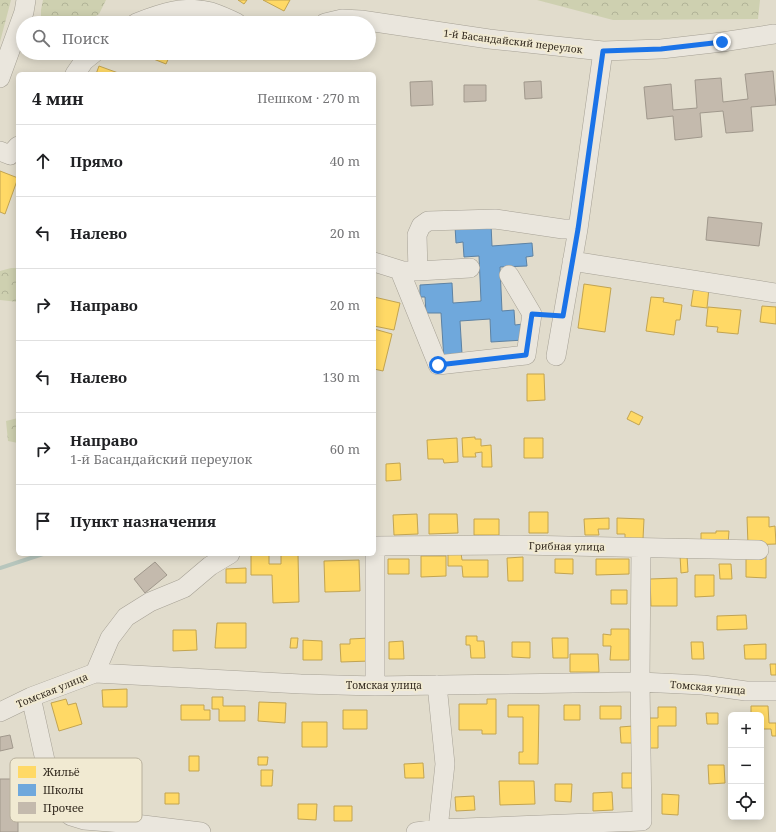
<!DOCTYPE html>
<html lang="ru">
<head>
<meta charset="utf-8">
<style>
  body { margin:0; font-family:"Noto Serif",serif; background:#f2f2f2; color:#202124 }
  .controls { position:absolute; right:12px; bottom:12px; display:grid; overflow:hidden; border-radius:6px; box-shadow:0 2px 10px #0003 }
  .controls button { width:36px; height:36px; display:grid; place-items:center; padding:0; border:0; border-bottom:1px solid #e0e0e0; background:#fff; color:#202124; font:20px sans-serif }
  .stop { position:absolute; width:12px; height:12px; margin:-9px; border:3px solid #1a73e8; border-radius:50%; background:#fff }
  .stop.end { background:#1a73e8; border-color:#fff; box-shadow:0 1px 4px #0008 }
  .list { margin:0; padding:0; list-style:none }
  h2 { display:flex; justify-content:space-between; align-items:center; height:52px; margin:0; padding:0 16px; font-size:17px }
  h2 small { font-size:13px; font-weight:400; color:#757577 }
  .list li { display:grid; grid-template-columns:26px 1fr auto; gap:12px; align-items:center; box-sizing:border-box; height:72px; padding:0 16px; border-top:1px solid #e0e0e0 }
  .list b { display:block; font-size:15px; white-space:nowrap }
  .list p { margin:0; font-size:13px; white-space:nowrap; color:#757577 }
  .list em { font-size:13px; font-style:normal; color:#757577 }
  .icon { flex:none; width:22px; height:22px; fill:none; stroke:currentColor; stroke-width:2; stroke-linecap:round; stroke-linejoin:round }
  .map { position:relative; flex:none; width:776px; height:832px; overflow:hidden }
  .search { position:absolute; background:#fff; box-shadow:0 2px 10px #0003; left:16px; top:16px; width:360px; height:44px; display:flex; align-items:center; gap:10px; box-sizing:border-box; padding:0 14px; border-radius:22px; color:#757577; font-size:15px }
  .panel { position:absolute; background:#fff; box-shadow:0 2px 10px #0003; left:16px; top:72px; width:360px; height:484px; border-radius:6px }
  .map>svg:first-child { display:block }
  .forest { fill:url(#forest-crowns) }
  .homes { fill:#ffd966; stroke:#c2a451 }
  .schools { fill:#6fa8dc; stroke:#5d82a3 }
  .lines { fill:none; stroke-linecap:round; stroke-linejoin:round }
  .stream { stroke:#b7c6bd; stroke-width:4 }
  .building { fill:#c4baad; stroke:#a0988c }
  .minor-casing { stroke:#a6a195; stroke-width:20 }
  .minor { stroke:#eae6dd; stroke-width:19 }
  .route { stroke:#1a73e8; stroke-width:5 }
  .labels { text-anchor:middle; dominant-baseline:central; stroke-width:4; stroke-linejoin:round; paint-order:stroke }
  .street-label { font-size:10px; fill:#332a1f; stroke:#f1ead2 }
  .key { fill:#f1ead2; stroke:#b8b09c; stroke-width:1 }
  .key-label { font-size:11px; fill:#332a1f }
</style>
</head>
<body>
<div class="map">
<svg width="776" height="832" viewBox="0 0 776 832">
  <defs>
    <pattern id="forest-crowns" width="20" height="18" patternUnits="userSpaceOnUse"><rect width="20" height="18" fill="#ced0b0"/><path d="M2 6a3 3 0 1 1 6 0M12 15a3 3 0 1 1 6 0" fill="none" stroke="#b1b397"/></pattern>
  </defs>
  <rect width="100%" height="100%" fill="#e1dccc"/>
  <path class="forest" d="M0,0H11L0,42Z
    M43,0H106L99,14L84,23H41V10Z
    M537,0H760L758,19L613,20Z
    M11,268H18V302L0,300V271Z
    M18,418V443L8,441L6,421Z"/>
  <path class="homes" d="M238,0H247L244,4Z
    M263,0H290L284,11Z
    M153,53H171L166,64L151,58Z
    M99,66L121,74H96Z
    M0,171L18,178L5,214L0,212Z
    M584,284L611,288L605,332L578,328Z
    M694,286L709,288L707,308L691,306Z
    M374,297L400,303L394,330L374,326Z
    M651,297L664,298L663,302L682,305L680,320H676L674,335L646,331Z
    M762,306L776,307V324L760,322Z
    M708,307L741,310L738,334L717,332L718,327L706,326Z
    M374,329L392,334L383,371L374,369Z
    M527,374H544L545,400L527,401Z
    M631,411L643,417L639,425L627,419Z
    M475,437V439H481V446L491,445L492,467H482V452L475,453L476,457H463L462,438Z
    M457,438L458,462L444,463L443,459H428L427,440Z
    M524,438H543V458H524Z
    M400,463L401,480L386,481V464Z
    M529,512H548V533H529Z
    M417,514L418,534L394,535L393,515Z
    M429,514H457L458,533L429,534Z
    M747,517H769V527L775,526L776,544L748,545Z
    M609,518V529H598L599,535H585L584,519Z
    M617,518L644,519L643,539L625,538V534H617Z
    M474,519H499V535H474Z
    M716,531H729L728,545H701V533H716Z
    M448,553H461L462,560H488V577H463L462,566H448Z
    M251,554H269V564H281V554H298L299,602L273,603L272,575H251Z
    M680,555H687L688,572L681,573Z
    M421,556H446V576L421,577Z
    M746,556H766V578L746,577Z
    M523,557V581H508L507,558Z
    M388,559H409V574H388Z
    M555,559H573V574L555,573Z
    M596,559H629V574L596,575Z
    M359,560L360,591L325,592L324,561Z
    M719,564H731L732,579H720Z
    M246,568V583H226V569Z
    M695,575H714V596L695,597Z
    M677,578V606H651L650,579Z
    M611,590H627V604H611Z
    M746,615L747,629L717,630V616Z
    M217,623H246V648H215Z
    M611,629H629V660H610L611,646H603V634L611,635Z
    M173,630H196L197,650L173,651Z
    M466,636H477V641H484L485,658H471L470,645H466Z
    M291,638H298L297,648H290Z
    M369,638L370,661L341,662L340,644H350V639Z
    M552,638H568V658H553Z
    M303,640L322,641V660H303Z
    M403,641L404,659H389V642Z
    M512,642H530V658L512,657Z
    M691,642H703L704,659H692Z
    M766,644V659H745L744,645Z
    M570,654H598L599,672H570Z
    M770,664H776V675H771Z
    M127,689V707H103L102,690Z
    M212,697H223V706H245V721H219V709H212Z
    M66,699L68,705L76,703L82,724L59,731L51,703Z
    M487,699H496V734H482V730H459V704H487Z
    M259,702L286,703L285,723L258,721Z
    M181,705H204V710H210V720H181Z
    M508,705H539L538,764H519V752H523V717H508Z
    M564,705H580V720H564Z
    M600,706H621V719H600Z
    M751,706H768L769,723H776V736H772L771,729H761V715H751Z
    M658,707H676V726H658V748H648V718H658Z
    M343,710H367V729H343Z
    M706,713H718V724H707Z
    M302,722H327V747H302Z
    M633,726V743H621L620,727Z
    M189,756H199V771H189Z
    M258,757H268L267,765H258Z
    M423,763L424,778H405L404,764Z
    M708,765H724L725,783L709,784Z
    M261,770H273L272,786H261Z
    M622,773H635V788H622Z
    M499,781H534L535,804L500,805Z
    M555,784H572L571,802L555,801Z
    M612,792L613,810L593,811V793Z
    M165,793H179V804H165Z
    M662,794L679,795L678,815L662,814Z
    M474,796L475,810L456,811L455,797Z
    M298,804H317L316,820L298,819Z
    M334,806H352V821H334Z"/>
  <path class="schools" d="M491,224L492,246L532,243L533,256L526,257L527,266L500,267L502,311L514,310L515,325L523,324L524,340L491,342L490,319L460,321L462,354L444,361L441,313H426L425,297H420V285L452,283L453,303L481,301L479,256L464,257L463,242L456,243L455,226Z"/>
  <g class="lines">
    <path class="stream" d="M0,568L43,554"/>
  </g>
  <path class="building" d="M773,71L776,105L751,107L753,131L726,133L723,111L700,113L702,137L675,140L673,116L647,119L644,87L671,84L673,110L697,108L695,80L721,78L723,102L748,99L745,74Z
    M432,81L433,105L411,106L410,82Z
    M541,81L542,98L525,99L524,82Z
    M464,85H486V101L464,102Z
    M708,217L762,223L759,246L706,240Z
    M155,562L167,575L145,593L134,579Z
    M10,735L13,748L0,751V737Z
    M0,779H18V832H0Z"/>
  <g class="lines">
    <g class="minor-casing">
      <path id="minor" d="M136,23C162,13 184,5 211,12C220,15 229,19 237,23
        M325,23L342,19L361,20L489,39L603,51L661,49L722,42L774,34
        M75,74L84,61L94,53
        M0,78L24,12L26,0
        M0,151L10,155L18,146
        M572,261L776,293
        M374,262L403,271H418L470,268
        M403,271L402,276L438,365L526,355L532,314L509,275
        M418,271L417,235L421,226L428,221L495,219L563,229H578
        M556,356L578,229L603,51
        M374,546L520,545L759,550
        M375,546V686
        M95,673L110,638L126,617L150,602L184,588L210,566L230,554
        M437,685L445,764L438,829
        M31,697L52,792L63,810L71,816L84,820L135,824L201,832
        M0,712L31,697L95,673L301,684L375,686L640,682L703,685L746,691H776
        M416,832L438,829L642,821L640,682L641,548"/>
    </g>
    <use href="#minor" class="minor"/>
  </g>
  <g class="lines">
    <path class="route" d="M438,365L526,355L532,314L563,316L578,229L603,51L661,49L722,42"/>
  </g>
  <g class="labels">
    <g class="street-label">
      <text transform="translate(513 41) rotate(7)">1-й Басандайский переулок</text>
      <text transform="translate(567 546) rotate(1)">Грибная улица</text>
      <text x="384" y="685">Томская улица</text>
      <text transform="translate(708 687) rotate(5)">Томская улица</text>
      <text transform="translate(52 690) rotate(-22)">Томская улица</text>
    </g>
  </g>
  <rect x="10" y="758" width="132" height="64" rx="6" class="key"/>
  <rect x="18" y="766" width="18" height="12" fill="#ffd966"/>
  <rect x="18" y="784" width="18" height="12" fill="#6fa8dc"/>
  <rect x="18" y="802" width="18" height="12" fill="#c4baad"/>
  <g class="key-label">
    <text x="43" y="776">Жильё</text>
    <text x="43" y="794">Школы</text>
    <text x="43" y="812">Прочее</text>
  </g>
</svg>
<div class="controls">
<button>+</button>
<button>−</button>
<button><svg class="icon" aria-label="locate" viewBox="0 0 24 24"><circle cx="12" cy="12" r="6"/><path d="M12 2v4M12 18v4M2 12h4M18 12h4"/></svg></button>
</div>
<div class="stop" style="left:438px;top:365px"></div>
<div class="stop end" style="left:722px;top:42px"></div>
<div class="search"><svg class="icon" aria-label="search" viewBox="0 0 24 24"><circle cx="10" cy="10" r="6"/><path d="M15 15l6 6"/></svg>Поиск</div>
<section class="panel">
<h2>4 мин<small>Пешком · 270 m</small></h2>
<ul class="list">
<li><svg class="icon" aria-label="ahead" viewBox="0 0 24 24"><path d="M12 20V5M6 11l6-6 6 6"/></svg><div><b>Прямо</b></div><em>40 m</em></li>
<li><svg class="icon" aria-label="left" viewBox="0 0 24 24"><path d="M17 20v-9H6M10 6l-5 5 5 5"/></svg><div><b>Налево</b></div><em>20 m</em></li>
<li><svg class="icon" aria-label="right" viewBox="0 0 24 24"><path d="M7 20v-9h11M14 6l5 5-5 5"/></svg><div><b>Направо</b></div><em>20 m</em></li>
<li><svg class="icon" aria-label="left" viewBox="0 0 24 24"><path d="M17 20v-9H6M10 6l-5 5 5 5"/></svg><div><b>Налево</b></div><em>130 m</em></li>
<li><svg class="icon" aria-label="right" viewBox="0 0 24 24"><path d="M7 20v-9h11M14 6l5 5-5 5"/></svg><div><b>Направо</b><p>1-й Басандайский переулок</p></div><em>60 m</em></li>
<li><svg class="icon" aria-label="arrive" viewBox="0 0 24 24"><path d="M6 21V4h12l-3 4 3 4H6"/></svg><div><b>Пункт назначения</b></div></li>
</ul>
</section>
</div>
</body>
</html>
